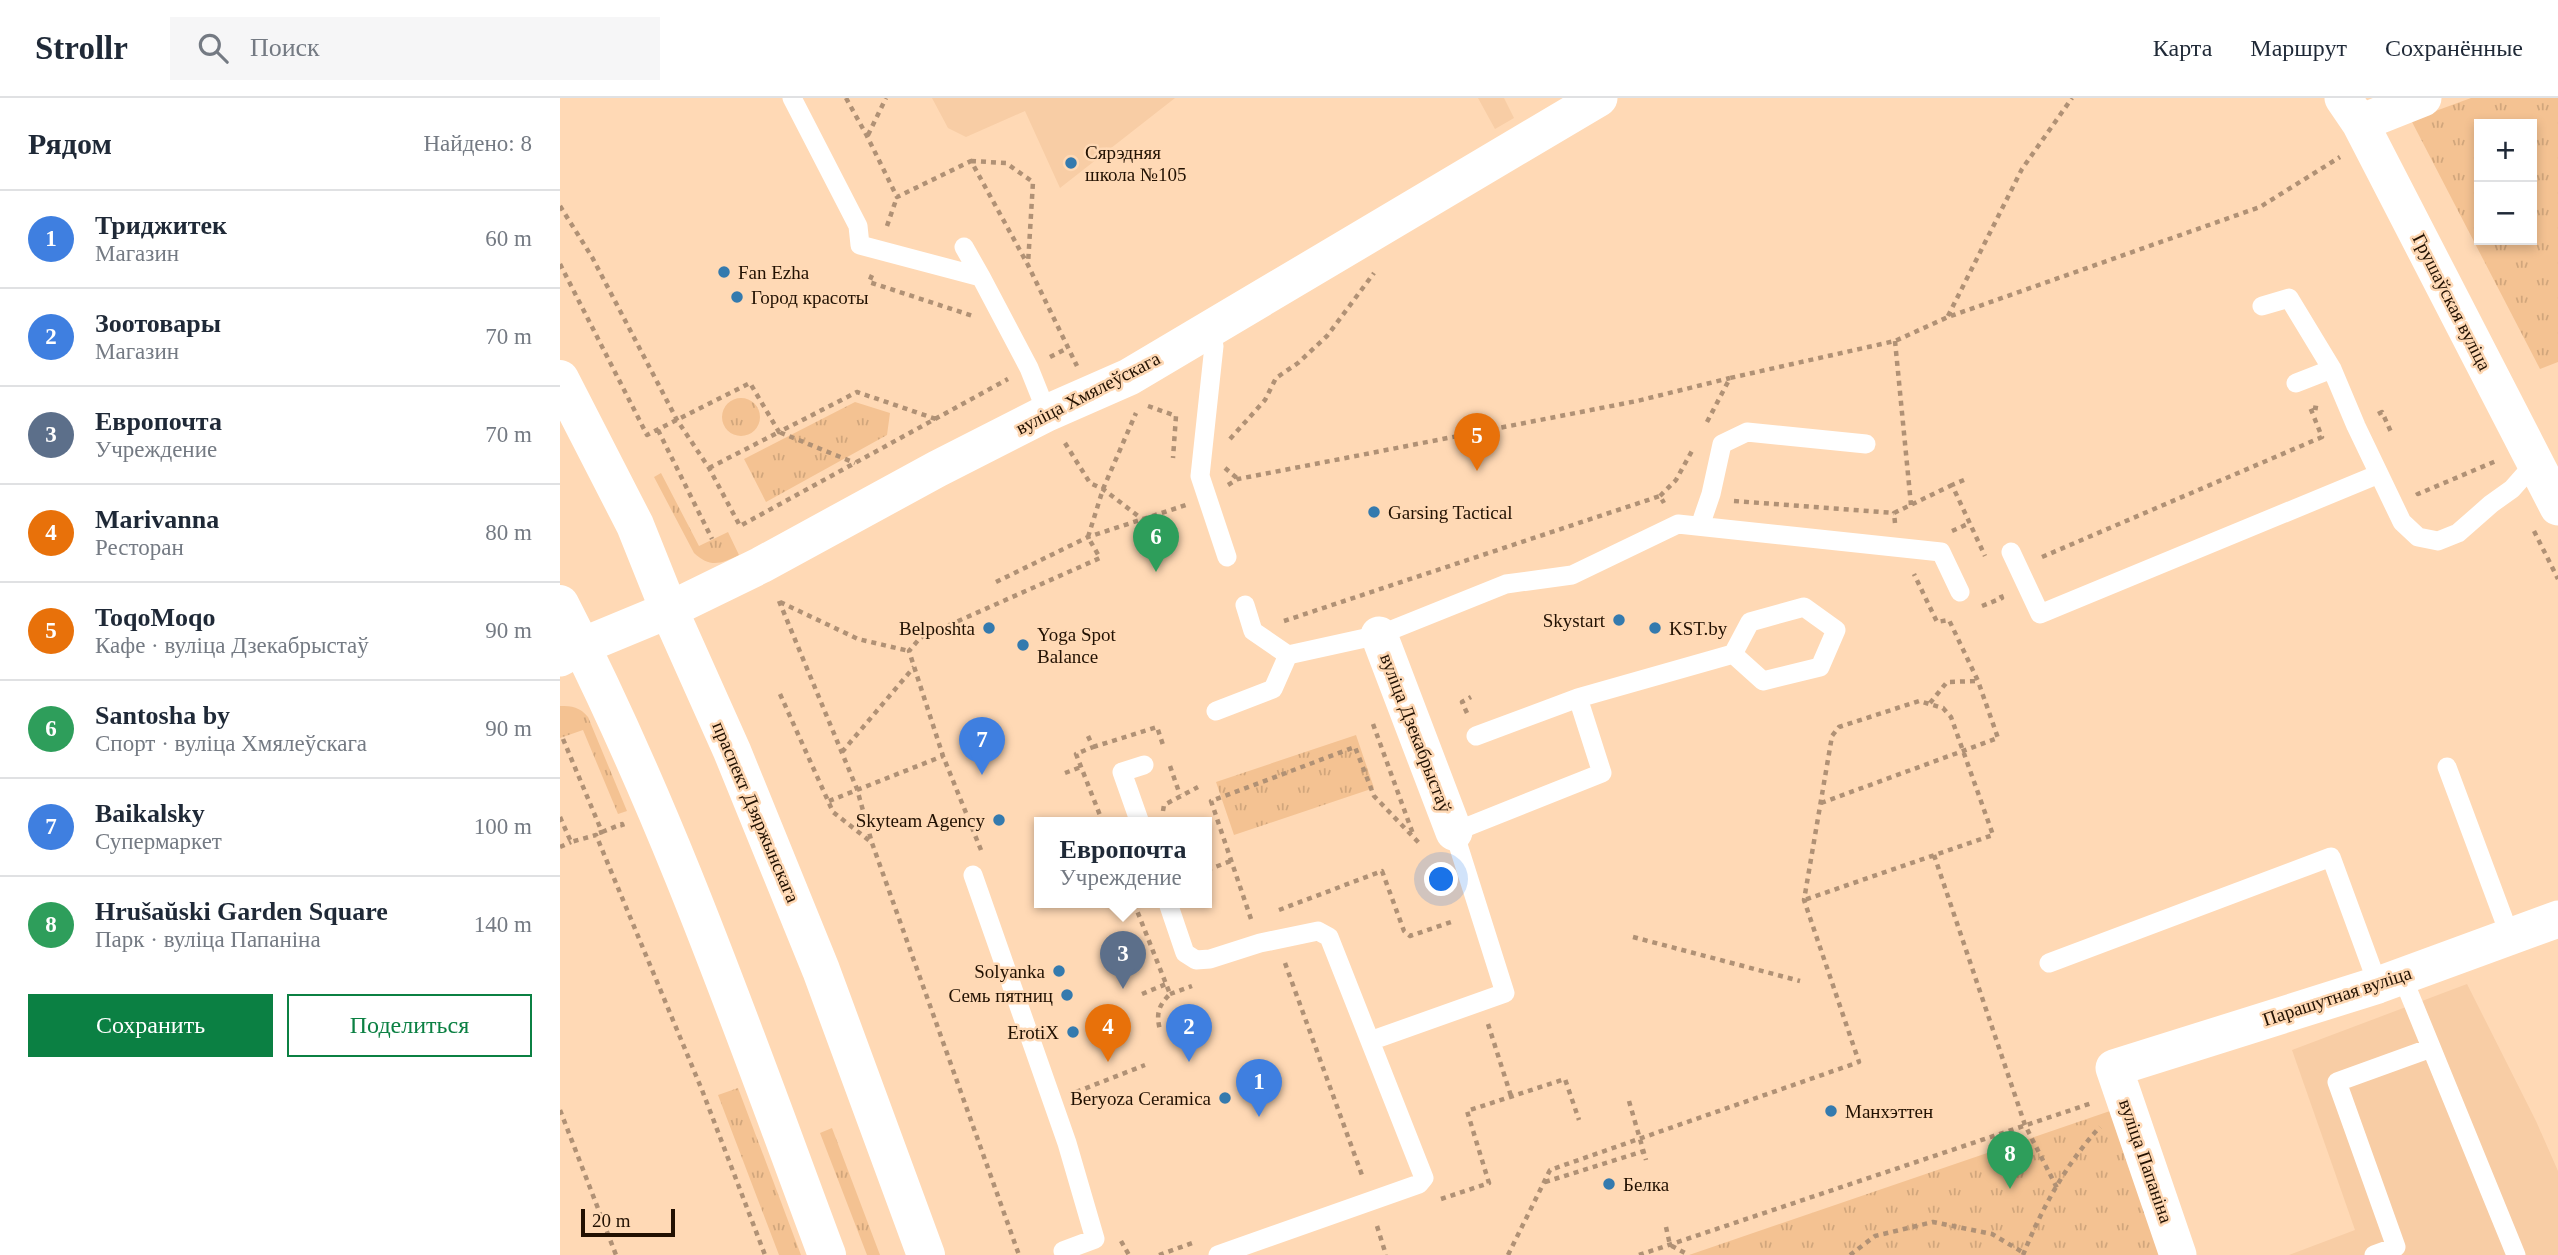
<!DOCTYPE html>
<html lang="ru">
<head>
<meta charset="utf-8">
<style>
  body { margin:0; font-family:Georgia,serif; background:#f6f6f7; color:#1f2937 }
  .controls { position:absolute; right:21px; top:21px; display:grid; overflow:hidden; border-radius:0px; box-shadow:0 4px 10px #0003 }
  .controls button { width:63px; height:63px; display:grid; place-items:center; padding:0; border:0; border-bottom:2px solid #e0e1e3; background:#fff; color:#1f2937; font:35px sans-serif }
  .scale { position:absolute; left:21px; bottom:18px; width:94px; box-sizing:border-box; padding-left:7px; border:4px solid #221102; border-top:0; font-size:19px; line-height:24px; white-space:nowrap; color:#221102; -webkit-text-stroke:5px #ffd9b5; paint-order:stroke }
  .you { position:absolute; left:882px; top:782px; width:24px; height:24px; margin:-18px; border:5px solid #fff; border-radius:50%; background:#1a73e8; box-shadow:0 0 0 10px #1a73e833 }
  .badge { display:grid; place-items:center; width:46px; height:46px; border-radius:50%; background:#0b8043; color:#fff; font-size:23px; font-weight:700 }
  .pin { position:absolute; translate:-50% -58px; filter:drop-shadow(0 2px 4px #0008) }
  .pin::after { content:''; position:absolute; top:37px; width:24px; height:21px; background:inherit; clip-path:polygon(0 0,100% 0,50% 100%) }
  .popup { position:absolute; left:474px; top:719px; width:178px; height:91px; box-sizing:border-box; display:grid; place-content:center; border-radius:0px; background:#fff; filter:drop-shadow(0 2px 5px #0005); font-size:23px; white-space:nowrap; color:#747a83 }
  .popup b { font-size:26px; color:#1f2937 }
  .popup::after { content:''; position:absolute; left:50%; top:100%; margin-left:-14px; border:14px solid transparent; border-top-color:#fff }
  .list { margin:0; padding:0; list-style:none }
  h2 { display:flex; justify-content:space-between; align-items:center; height:91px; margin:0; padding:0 28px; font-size:30px }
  h2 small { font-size:23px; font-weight:400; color:#747a83 }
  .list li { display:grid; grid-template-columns:46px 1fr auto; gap:21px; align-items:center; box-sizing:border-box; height:98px; padding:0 28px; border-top:2px solid #e0e1e3 }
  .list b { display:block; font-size:26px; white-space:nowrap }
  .list p { margin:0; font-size:23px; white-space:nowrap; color:#747a83 }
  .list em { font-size:23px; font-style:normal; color:#747a83 }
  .actions { display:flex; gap:14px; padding:21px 28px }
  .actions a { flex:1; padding:16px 0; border:2px solid #0b8043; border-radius:0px; text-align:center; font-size:24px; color:#0b8043 }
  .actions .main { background:#0b8043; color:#fff }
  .icon { flex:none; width:38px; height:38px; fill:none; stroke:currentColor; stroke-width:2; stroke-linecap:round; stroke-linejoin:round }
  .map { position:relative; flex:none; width:1998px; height:1157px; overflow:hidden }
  header { display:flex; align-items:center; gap:42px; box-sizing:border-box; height:98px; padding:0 35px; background:#fff; border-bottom:2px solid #e0e1e3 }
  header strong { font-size:33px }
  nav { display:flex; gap:38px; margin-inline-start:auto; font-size:24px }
  .search { width:490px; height:63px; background:#f6f6f7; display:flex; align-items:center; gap:18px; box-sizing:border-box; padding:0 24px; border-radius:0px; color:#747a83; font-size:26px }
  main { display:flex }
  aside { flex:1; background:#fff }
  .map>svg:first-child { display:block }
  .built { fill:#f8cda5 }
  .grass { fill:url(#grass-tufts); fill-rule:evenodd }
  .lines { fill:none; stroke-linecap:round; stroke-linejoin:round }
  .path { stroke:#b09175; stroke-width:4.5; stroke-dasharray:5 5; stroke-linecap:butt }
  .service { stroke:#fff; stroke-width:19 }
  .minor { stroke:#fff; stroke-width:37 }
  .primary { stroke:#fff; stroke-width:38 }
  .poi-dot { fill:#347aae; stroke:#ffd9b5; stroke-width:2.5 }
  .labels { text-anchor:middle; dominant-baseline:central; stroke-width:5; stroke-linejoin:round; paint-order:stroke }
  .poi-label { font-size:19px; fill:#221102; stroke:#ffd9b5; text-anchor:start }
  .street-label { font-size:19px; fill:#221102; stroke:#ffd9b5 }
</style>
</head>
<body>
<header>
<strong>Strollr</strong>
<div class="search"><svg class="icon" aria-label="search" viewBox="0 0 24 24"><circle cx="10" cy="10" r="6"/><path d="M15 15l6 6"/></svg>Поиск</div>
<nav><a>Карта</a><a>Маршрут</a><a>Сохранённые</a></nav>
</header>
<main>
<aside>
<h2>Рядом<small>Найдено: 8</small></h2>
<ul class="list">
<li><span class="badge" style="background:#3f7fe0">1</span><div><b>Триджитек</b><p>Магазин</p></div><em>60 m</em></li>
<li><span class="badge" style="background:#3f7fe0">2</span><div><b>Зоотовары</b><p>Магазин</p></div><em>70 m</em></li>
<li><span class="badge" style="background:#5c6f8a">3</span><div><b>Европочта</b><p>Учреждение</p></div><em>70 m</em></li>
<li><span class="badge" style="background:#e8710a">4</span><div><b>Marivanna</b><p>Ресторан</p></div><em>80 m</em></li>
<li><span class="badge" style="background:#e8710a">5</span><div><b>ToqoMoqo</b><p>Кафе · вуліца Дзекабрыстаў</p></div><em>90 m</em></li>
<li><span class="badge" style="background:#2e9e5b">6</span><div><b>Santosha by</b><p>Спорт · вуліца Хмялеўскага</p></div><em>90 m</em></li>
<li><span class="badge" style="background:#3f7fe0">7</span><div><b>Baikalsky</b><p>Супермаркет</p></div><em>100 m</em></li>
<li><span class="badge" style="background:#2e9e5b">8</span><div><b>Hrušaŭski Garden Square</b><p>Парк · вуліца Папаніна</p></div><em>140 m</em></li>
</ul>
<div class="actions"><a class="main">Сохранить</a><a>Поделиться</a></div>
</aside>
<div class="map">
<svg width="1998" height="1157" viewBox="0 0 1998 1157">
  <defs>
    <pattern id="grass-tufts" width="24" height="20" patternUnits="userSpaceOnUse" patternTransform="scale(1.75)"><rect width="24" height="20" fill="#f4c292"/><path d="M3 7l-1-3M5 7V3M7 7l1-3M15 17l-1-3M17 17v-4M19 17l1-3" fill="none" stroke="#d1a67c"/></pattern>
  </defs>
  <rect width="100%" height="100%" fill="#ffd9b5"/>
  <path class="built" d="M372,0H615L500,90L465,13L406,39L388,30Z
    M918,0H944L954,20L935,31Z
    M1907,886L1976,1023L1998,1073V1157H1729L1795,1132L1732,952Z"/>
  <path class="grass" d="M1911,0H1998V264L1980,271L1851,22ZM1919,26H1972V142H1919Z
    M162 319a19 19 0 1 1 38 0a19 19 0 1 1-38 0Z
    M295,304L330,315L327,337L206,404L184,361Z
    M101,375L139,448L168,434L179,457C161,466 150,470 134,455L94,379Z
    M0,608C12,608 20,609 28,619L67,713L58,716L23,632L0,640Z
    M796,637L814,690L674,737L656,684Z
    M178,990L241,1157H219L158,997Z
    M1550,1013L1600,1157H1129Z
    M272,1030L320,1157H307L260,1035Z"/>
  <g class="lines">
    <path class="path" d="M286,0L307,38L337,99L411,63L468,167L517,268
      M308,37L326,0
      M411,63L446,65L473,84L468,166
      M0,108L32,159L117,322L149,370L180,428L448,281
      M327,128L337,99
      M0,166L87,337L190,285L219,334L297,294L376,321
      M312,177L309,184L413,218
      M1388,218L1462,71L1512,0
      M1335,243L1351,407
      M490,259L508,250
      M588,308L616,318L613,360
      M1818,316L1822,314L1831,334
      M1147,324L1170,280L1335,243L1388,219L1700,109L1780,59
      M98,332L152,441
      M670,341L705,302L716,280L738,265L767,238L814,175
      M505,345L530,385L543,391L582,421
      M149,370L219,334L295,365
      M665,370L678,381
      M1404,382L1392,387L1425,458
      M668,387L678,381L1077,303L1170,280
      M1857,394L1858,396L1936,363
      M1100,398L1116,382L1133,351
      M1174,403L1334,415
      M1335,425L1334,415L1392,387
      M1392,433L1410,425
      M1974,433L1998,481
      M1482,459L1762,339L1750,309L1762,311
      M436,484L528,439L626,407
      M219,503L297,691L312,745L459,1157
      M220,504L298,541L349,553
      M1422,508L1442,500L1440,495
      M724,523L1100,398L1104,405
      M220,596L273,714L311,744
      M1370,605L1387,584L1418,583
      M907,615L902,604L911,599
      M813,626L853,736
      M528,638L533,649L516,656L543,725
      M3,641L42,734L39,735
      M533,649L597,629L604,650
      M282,654L354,569
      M610,668L620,697
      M505,675L521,669
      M269,703L383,658
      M1261,705L1438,640L1418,583L1389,522L1377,524L1354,476
      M603,713L604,707L638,689
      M0,719L11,744L36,737L142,992L205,1157
      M42,734L62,726L63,729
      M0,749L11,744
      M421,752L383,658L349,553L360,540L540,460L528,439L543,391L576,315
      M1374,757L1465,1027L1497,1090
      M647,772L671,763
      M574,805L610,896C598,908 596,916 600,932
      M719,812L822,773L844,833L850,838L894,823
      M691,821L651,703L795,649L814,698L860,746
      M1073,839L1240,883
      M725,865L803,1080
      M582,896L606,886
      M610,896L632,888
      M928,926L951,998
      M516,994L585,967
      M1069,1003L1086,1062
      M0,1012L56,1157
      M985,1084L1084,1053
      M881,1101L929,1085L907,1013L1005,981L1019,1022
      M817,1128L826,1157
      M1106,1129L1110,1147L1129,1157
      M561,1143L569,1157
      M599,1157L635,1144
      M948,1157L990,1072L1299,964L1244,802L1272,638L1279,629L1359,603L1383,610L1391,619L1433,737L1244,802
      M1079,1157L1532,1005
      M1290,1157L1315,1138L1373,1124L1432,1136L1464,1155
      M1463,1157C1481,1112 1507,1064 1540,1029"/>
    <path class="service" d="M232,0L298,128L300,147L421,179L469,270L487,315
      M404,149L421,179
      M1702,208L1729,200L1772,271L1796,328L1842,424L1858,439L1878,443L1898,435L1931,406L1952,391L1975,365
      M645,233L654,248L640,378L667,459
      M1736,285L1772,271
      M1140,428L1151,396L1162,346L1187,334L1306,346
      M1451,454L1480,516L1819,376
      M685,507L693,533L728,557L819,537L946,486L1012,477L1118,426L1381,454L1400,494
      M1018,600L1173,556L1190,524L1244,509L1276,532L1260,569L1203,583L1173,556
      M656,613L713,591L728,557
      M1887,669L1950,838
      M580,725L562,674L584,667
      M413,777L507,1045L535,1141L503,1153
      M608,805L625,855L636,862L650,861L700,845L758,833L769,839L864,1080L859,1086L658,1157
      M1489,865L1771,759L1818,887
      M1842,878L1956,1157
      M810,943L945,895L894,734L1042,675L1018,600L916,638
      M1814,1157L1836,1149L1777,984L1871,950"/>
    <path class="minor" d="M1783,0L1800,25L1998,409
      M1800,25L1863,0
      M819,537L894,734
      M0,560L22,548L109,512L201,467L377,371L487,315L569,279L1039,0
      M1618,1157L1554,970L1818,887L1998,821"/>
    <path class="primary" d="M0,281L75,427L109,512L172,653L261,872L366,1157
      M0,506C108,715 185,938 267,1157"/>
  </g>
  <g class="poi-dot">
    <circle cx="511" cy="65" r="7"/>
    <circle cx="164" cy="174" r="7"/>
    <circle cx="177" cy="199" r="7"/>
    <circle cx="814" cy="414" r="7"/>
    <circle cx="1059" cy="522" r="7"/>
    <circle cx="429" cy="530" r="7"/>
    <circle cx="1095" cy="530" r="7"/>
    <circle cx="463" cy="547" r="7"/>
    <circle cx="439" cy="722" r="7"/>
    <circle cx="499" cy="873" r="7"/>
    <circle cx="507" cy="897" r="7"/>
    <circle cx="513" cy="934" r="7"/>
    <circle cx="665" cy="1000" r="7"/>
    <circle cx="1271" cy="1013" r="7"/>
    <circle cx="1049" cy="1086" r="7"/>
  </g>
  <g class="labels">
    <g class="poi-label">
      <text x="525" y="54">Сярэдняя<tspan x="525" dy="22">школа №105</tspan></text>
      <text x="178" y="174">Fan Ezha</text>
      <text x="191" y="199">Город красоты</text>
      <text x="828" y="414">Garsing Tactical</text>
      <text x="1045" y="522" text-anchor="end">Skystart</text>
      <text x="415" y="530" text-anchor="end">Belposhta</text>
      <text x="1109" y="530">KST.by</text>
      <text x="477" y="536">Yoga Spot<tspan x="477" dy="22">Balance</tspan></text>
      <text x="425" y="722" text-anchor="end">Skyteam Agency</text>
      <text x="485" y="873" text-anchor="end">Solyanka</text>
      <text x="493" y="897" text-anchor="end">Семь пятниц</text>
      <text x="499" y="934" text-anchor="end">ErotiX</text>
      <text x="651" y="1000" text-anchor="end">Beryoza Ceramica</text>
      <text x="1285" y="1013">Манхэттен</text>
      <text x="1063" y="1086">Белка</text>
    </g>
    <g class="street-label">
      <text transform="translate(1892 204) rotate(63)">Грушаўская вуліца</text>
      <text transform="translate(528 295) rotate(-27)">вуліца Хмялеўскага</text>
      <text transform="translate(856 635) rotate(69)">вуліца Дзекабрыстаў</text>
      <text transform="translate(196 714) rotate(67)">праспект Дзяржынскага</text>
      <text transform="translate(1777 898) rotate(-18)">Парашутная вуліца</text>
      <text transform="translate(1586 1063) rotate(71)">вуліца Папаніна</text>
    </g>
  </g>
</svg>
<div class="controls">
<button>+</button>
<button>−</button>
</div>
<div class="scale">20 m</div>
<div class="you"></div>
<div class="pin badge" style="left:699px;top:1019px;background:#3f7fe0">1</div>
<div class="pin badge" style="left:629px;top:964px;background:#3f7fe0">2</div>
<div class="pin badge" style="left:563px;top:891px;background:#5c6f8a">3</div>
<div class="popup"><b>Европочта</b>Учреждение</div>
<div class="pin badge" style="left:548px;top:964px;background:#e8710a">4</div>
<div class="pin badge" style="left:917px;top:373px;background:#e8710a">5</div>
<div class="pin badge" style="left:596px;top:474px;background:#2e9e5b">6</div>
<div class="pin badge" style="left:422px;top:677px;background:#3f7fe0">7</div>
<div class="pin badge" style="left:1450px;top:1091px;background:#2e9e5b">8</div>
</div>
</main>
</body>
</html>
